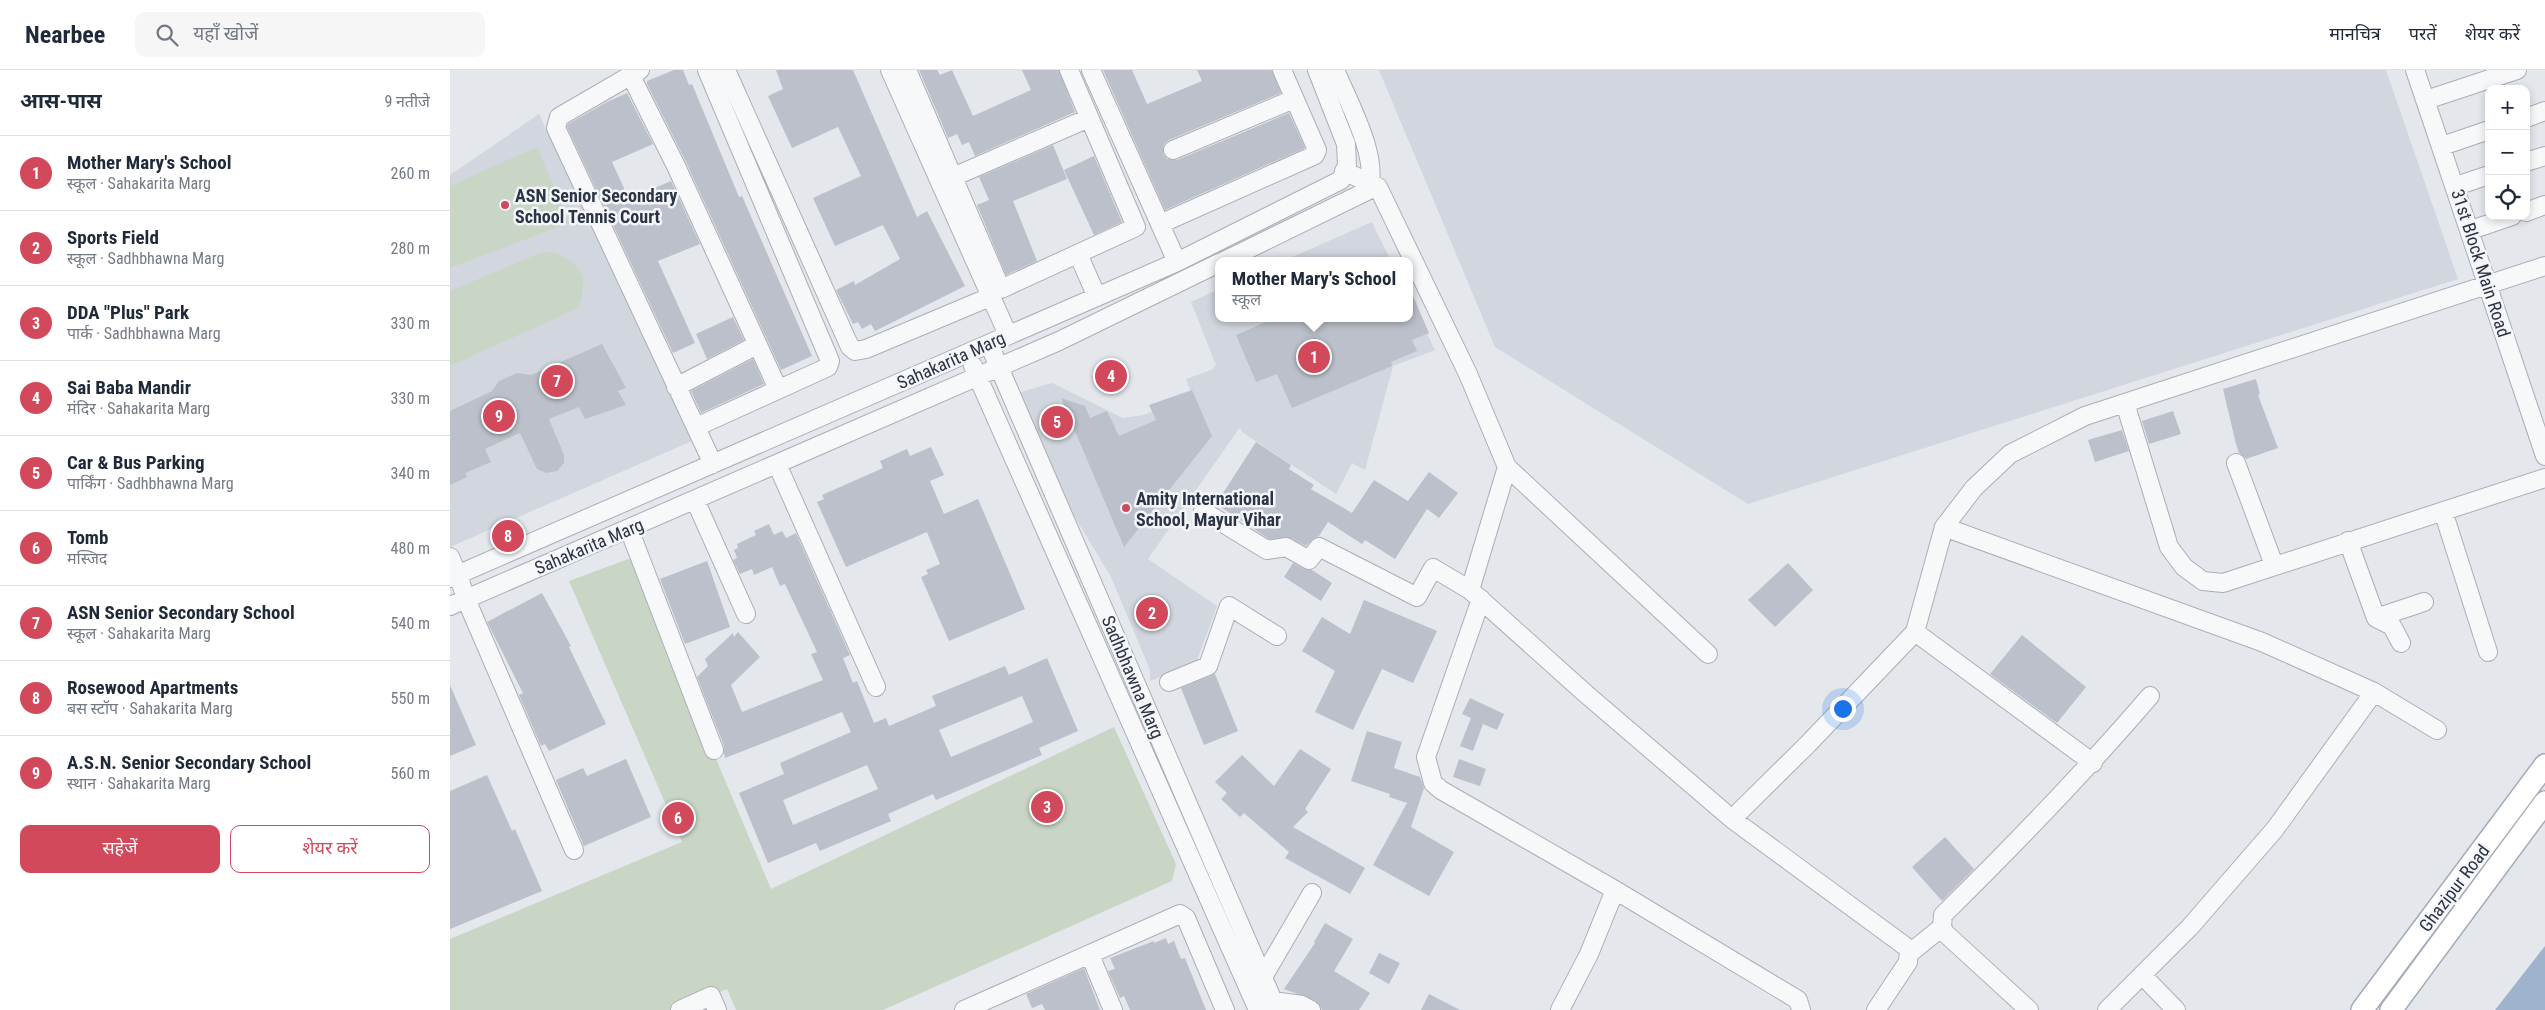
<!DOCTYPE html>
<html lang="hi">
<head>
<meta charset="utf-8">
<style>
  body { margin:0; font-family:"Roboto Condensed","Noto Sans Devanagari",sans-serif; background:#f6f6f7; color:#1f2937 }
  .controls { position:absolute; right:15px; top:15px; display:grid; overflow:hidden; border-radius:10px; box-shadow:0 2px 8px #0003 }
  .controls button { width:45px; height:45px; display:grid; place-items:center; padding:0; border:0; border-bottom:1px solid #e0e1e3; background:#fff; color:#1f2937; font:25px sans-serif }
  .you { position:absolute; left:1392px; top:638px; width:18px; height:18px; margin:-12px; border:4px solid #fff; border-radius:50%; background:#1a73e8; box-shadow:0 0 0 8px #1a73e833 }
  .badge { display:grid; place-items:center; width:32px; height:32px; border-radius:50%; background:#d1495b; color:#fff; font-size:16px; font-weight:700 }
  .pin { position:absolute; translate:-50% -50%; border:2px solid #fff; box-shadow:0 1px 5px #0006 }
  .popup { position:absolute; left:765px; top:187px; width:198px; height:65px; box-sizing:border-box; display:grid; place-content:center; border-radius:10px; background:#fff; filter:drop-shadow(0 1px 4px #0005); font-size:16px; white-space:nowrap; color:#747a83 }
  .popup b { font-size:19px; color:#1f2937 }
  .popup::after { content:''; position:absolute; left:50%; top:100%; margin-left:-10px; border:10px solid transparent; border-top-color:#fff }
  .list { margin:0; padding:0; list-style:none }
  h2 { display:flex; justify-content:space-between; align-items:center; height:65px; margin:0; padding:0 20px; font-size:21px }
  h2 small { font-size:16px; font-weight:400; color:#747a83 }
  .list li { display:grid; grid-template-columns:32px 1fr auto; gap:15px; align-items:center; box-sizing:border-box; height:75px; padding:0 20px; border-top:1px solid #e0e1e3 }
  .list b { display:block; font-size:19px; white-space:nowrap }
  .list p { margin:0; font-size:16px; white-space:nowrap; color:#747a83 }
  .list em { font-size:16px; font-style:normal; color:#747a83 }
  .actions { display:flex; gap:10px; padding:15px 20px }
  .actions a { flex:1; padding:11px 0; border:1px solid #d1495b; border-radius:10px; text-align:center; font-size:18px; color:#d1495b }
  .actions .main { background:#d1495b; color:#fff }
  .icon { flex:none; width:28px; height:28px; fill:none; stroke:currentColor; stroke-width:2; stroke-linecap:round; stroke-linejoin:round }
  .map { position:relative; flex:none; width:2095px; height:940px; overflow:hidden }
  header { display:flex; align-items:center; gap:30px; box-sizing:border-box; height:70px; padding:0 25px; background:#fff; border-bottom:1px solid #e0e1e3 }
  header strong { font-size:24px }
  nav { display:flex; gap:28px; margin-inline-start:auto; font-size:18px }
  .search { width:350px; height:45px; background:#f6f6f7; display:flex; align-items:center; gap:12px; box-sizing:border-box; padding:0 18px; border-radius:10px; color:#747a83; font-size:19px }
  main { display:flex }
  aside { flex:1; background:#fff }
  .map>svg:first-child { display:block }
  .built { fill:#d2d6de }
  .green { fill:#c9d6c5 }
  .water { fill:#9fb4cc }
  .building { fill:#bbc0ca; fill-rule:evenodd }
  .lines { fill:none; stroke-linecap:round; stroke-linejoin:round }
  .minor-casing { stroke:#a9aeb7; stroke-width:20 }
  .major-casing { stroke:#a3abb8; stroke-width:24 }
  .minor { stroke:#f7f8fa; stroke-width:18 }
  .major { stroke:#fff; stroke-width:21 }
  .poi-dot { fill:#d1495b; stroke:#f4f6f9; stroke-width:2 }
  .labels { text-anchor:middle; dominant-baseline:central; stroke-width:5; stroke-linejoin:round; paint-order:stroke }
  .poi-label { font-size:18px; font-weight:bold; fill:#2b3445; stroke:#f4f6f9; text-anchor:start }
  .street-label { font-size:18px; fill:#2b3445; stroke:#f4f6f9 }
</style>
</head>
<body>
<header>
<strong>Nearbee</strong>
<div class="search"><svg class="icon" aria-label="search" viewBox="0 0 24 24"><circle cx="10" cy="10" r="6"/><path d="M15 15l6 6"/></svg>यहाँ खोजें</div>
<nav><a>मानचित्र</a><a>परतें</a><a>शेयर करें</a></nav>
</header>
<main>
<aside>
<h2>आस-पास<small>9 नतीजे</small></h2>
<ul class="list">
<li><span class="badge">1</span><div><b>Mother Mary's School</b><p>स्कूल · Sahakarita Marg</p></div><em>260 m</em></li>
<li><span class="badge">2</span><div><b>Sports Field</b><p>स्कूल · Sadhbhawna Marg</p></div><em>280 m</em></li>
<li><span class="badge">3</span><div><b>DDA &quot;Plus&quot; Park</b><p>पार्क · Sadhbhawna Marg</p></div><em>330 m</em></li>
<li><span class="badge">4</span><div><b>Sai Baba Mandir</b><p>मंदिर · Sahakarita Marg</p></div><em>330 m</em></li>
<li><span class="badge">5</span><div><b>Car &amp; Bus Parking</b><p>पार्किंग · Sadhbhawna Marg</p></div><em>340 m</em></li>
<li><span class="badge">6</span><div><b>Tomb</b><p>मस्जिद</p></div><em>480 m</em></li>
<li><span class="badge">7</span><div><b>ASN Senior Secondary School</b><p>स्कूल · Sahakarita Marg</p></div><em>540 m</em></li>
<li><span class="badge">8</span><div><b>Rosewood Apartments</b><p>बस स्टॉप · Sahakarita Marg</p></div><em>550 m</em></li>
<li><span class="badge">9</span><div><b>A.S.N. Senior Secondary School</b><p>स्थान · Sahakarita Marg</p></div><em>560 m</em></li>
</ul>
<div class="actions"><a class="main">सहेजें</a><a>शेयर करें</a></div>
</aside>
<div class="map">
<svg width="2095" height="940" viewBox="0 0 2095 940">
  <rect width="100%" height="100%" fill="#e4e7ec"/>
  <path class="built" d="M929,0H1936L2008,209L1298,434L1045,277Z
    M89,44L242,371L0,477V105Z
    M922,152L941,191H833Z
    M769,219V248H959V227L985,280L943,296L915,400L902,393L886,424L792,362L790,357L698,489L767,536L746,593L700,611V600L661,507L588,386L561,325L602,313L673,348L694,345L742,325L736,309L761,300L766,295L741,232Z"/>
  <path class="green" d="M87,77L119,153L0,198V116Z
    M105,182C133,196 139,208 128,238L0,296V221L90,183Z
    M181,488L321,819L664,657L726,794L722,811L433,940H286L277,919L228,940H0V869L232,772L119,511Z"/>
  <path class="water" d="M2095,876V940H2045Z"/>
  <path class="building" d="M224,0H233L239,15L242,14L289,127L292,126L362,286L331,300L236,92L197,14V11Z
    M326,0H403L467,147L477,141L515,216L425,261L421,254L412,259L408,252L403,254L386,220L404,211L405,215L450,189L433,155L385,176L363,128L411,106L388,57L342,78L318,26L333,19Z
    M469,0H487L490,5L502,0L523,46L581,20L572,0H609L625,42L525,86L519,72L512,75L507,64L498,68Z
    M653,0H682L697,34L752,11L747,0H822L831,23L719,70L714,74L713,84L717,89L727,90L839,43L855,78L715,140Z
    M177,23L203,74L162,92L179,129L221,111L250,174L208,191L245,273L223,283L117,57L118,54L157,32Z
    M603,75L617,109L563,131L587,191L556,205L527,135L539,130L529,107Z
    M644,86L672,152L644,165L614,100Z
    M959,217L979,263L962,270L967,281L941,292L942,296L842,338L827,304L806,312L786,265L818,251L817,248H959Z
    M283,247L294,270L257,289L246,264Z
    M152,274L176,318L168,321L176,335L135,349L129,337L99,349L114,385V393L107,401L96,403L87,399L70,363L35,379L41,392L15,403L17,407L0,415V341L42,321L49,311L67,303L81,305Z
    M303,289L314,314L251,343L241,321Z
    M1806,309L1810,324L1808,325L1828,378L1796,389L1789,383L1786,374L1773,319Z
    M742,320L762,366L674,477L611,328L635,336L640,348L657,341L669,366L706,350L699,335Z
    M1723,341L1731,364L1699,374L1692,351Z
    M1672,360L1679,381L1645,392L1638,370Z
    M806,372L841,395L839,399L864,415L861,419L902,443L924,410L958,431L979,402L1008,423L989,448L977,439L945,489L915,470L912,474L878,452L869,466L864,468L856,476L841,468L819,469L766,434Z
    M481,377L494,405L480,411L494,444L528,429L575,539L499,571L471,507L478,504L476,500L490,494L477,462L396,497L367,432L374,429L372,425L433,398L430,391L457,379L460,386Z
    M319,454L324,465L332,461L336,468L346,463L400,585L393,588L403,613L407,611L424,653L436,648L439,656L486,636L482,626L555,596L559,605L597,588L628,661L589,678L592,685L486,730L483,724L438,744L441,751L370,781L366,773L318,793L289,723L334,704L330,693L401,662L392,642L275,688L274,684V676L247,607L258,596L255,589L283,563L284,567L288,562L310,587L281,615L292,642L373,610L361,584L367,582L335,514L330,516L322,497L304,505L302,499L290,504L283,490L287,488L284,480L288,478L287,474L306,465L304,461ZM572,626L583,652L501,687L489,660ZM417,695L428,719L343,755L333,730Z
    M257,491L280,557L235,574L210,509Z
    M843,493L854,499L862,500L882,513L871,531L834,507Z
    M1338,493L1363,520L1325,557L1298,530Z
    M92,523L121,576L119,577L156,654L99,681L95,674L91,676L69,625L73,623L37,552Z
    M914,530L987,561L963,613L932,599L903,660L865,642L885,601L852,581L872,547L900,564Z
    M1572,565L1636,617L1607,653L1540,604Z
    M765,604L788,661L754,675L731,618Z
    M0,615L26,675L0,686Z
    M1020,628L1054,644L1047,660L1033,654L1023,681L1010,676L1021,648L1012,644Z
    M917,661L952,672L944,698L970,707L974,718L961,757L1004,782L979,826L923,795L957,733L939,727L940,724L901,711Z
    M850,679L881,699L855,739L858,742L843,757L915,798L900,824L835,788L839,782L794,743L790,747L771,729L777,723L765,712L792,685L824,716Z
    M176,689L201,747L134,776L106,710L133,698L137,706Z
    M1009,689L1036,699L1030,716L1003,707Z
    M37,705L62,761L65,759L92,821L0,859V721Z
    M1495,767L1524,799L1492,831L1462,797Z
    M875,853L903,869L884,901L920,923L909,940H872L866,931L834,919L865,873L864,872Z
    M716,868L718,874L724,871L731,889L735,888L756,940H680L674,926L670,928L658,901L665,899L660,888L704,871V873Z
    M929,883L950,893L939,914L919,903Z
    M634,898L650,940H595L592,934L582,938L576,924Z
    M979,924L1010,940H971Z"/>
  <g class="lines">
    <g class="minor-casing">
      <path id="minor" d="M190,0L109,47L106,58L263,394
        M276,0L400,277L405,281L416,279L540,227
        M440,0L558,265
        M457,0L551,219L686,157L619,0
        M641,0L727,192
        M1965,0L2095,386
        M181,6L226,96L328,319
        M1976,30L2067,0
        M2076,48L2095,41
        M1992,76L2039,60
        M723,80L844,29
        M2076,92L2095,86
        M894,101L928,117L1018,304L1057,397L1020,520L1136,624L1282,749L1459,879L1458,892L1426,940
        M503,107L639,48
        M2006,116L2039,105
        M2076,142L2095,135
        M710,154L865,85L867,80L832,0
        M2021,160L2062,146
        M628,184L647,227
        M774,191L917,121C932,92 897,29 885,0
        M539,274L827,940
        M523,296L808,940
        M226,317L307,275
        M1675,333L1719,477L1734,497L1753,511L1773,513L2095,408
        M246,357L378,297L380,291L257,0
        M1786,393L1824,495
        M327,394L426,617
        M1057,397L1258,584
        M245,430L296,544
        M753,441L817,480L836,477L859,490L869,477L967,527L983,498L1020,520
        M1993,441L2038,582
        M1494,457L1812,572L1924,622L1987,660
        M179,459L264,680
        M1898,471L1926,548L1942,556L1951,573
        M0,487L8,505L16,529L124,780
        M0,508L727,192L891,110L897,96L896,74L867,0
        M1031,529L976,687L983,713L991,720L1165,820L1348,930L1351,940
        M0,536L609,271L769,193
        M1926,548L1974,532
        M1465,562L1643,693
        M719,612L758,596L779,536L827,566
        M1282,749L1358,674L1465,562L1494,457L1524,418L1560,384L1635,346L2095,196
        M1460,883L1492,857
        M640,885L663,940
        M1692,905L1726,940
        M813,907L862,823
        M823,931L852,935L861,940
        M230,940L261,926L267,940
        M514,940L730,844L736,848L775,940
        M1110,940L1139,884L1165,820
        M1579,940L1495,863L1492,857L1493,845C1565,774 1634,703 1700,626
        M1657,940L1740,857L1825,759L1924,622"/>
    </g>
    <g class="major-casing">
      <path id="major" d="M1912,940L2095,695
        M1941,940L2095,732"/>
    </g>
    <use href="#minor" class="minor"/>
    <use href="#major" class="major"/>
  </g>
  <g class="poi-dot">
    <circle cx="55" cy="135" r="5"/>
    <circle cx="676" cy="438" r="5"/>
  </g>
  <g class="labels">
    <g class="poi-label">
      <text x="65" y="125">ASN Senior Secondary<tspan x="65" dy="21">School Tennis Court</tspan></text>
      <text x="686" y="428">Amity International<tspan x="686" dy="21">School, Mayur Vihar</tspan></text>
    </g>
    <g class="street-label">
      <text transform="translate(2031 193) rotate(72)">31st Block Main Road</text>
      <text transform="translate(501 290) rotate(-24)">Sahakarita Marg</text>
      <text transform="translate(139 476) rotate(-23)">Sahakarita Marg</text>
      <text transform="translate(683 607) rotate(67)">Sadhbhawna Marg</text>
      <text transform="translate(2004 818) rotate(-53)">Ghazipur Road</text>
    </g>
  </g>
</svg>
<div class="controls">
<button>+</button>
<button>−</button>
<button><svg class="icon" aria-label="locate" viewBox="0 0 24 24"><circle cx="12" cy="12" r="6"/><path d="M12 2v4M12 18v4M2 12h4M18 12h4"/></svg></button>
</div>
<div class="you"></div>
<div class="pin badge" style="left:864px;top:287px">1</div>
<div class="popup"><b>Mother Mary's School</b>स्कूल</div>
<div class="pin badge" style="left:702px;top:543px">2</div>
<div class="pin badge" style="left:597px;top:737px">3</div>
<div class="pin badge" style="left:661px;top:306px">4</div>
<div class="pin badge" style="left:607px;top:352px">5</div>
<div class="pin badge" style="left:228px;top:748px">6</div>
<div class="pin badge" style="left:107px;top:311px">7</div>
<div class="pin badge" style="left:58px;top:466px">8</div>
<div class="pin badge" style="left:49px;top:346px">9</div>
</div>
</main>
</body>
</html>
